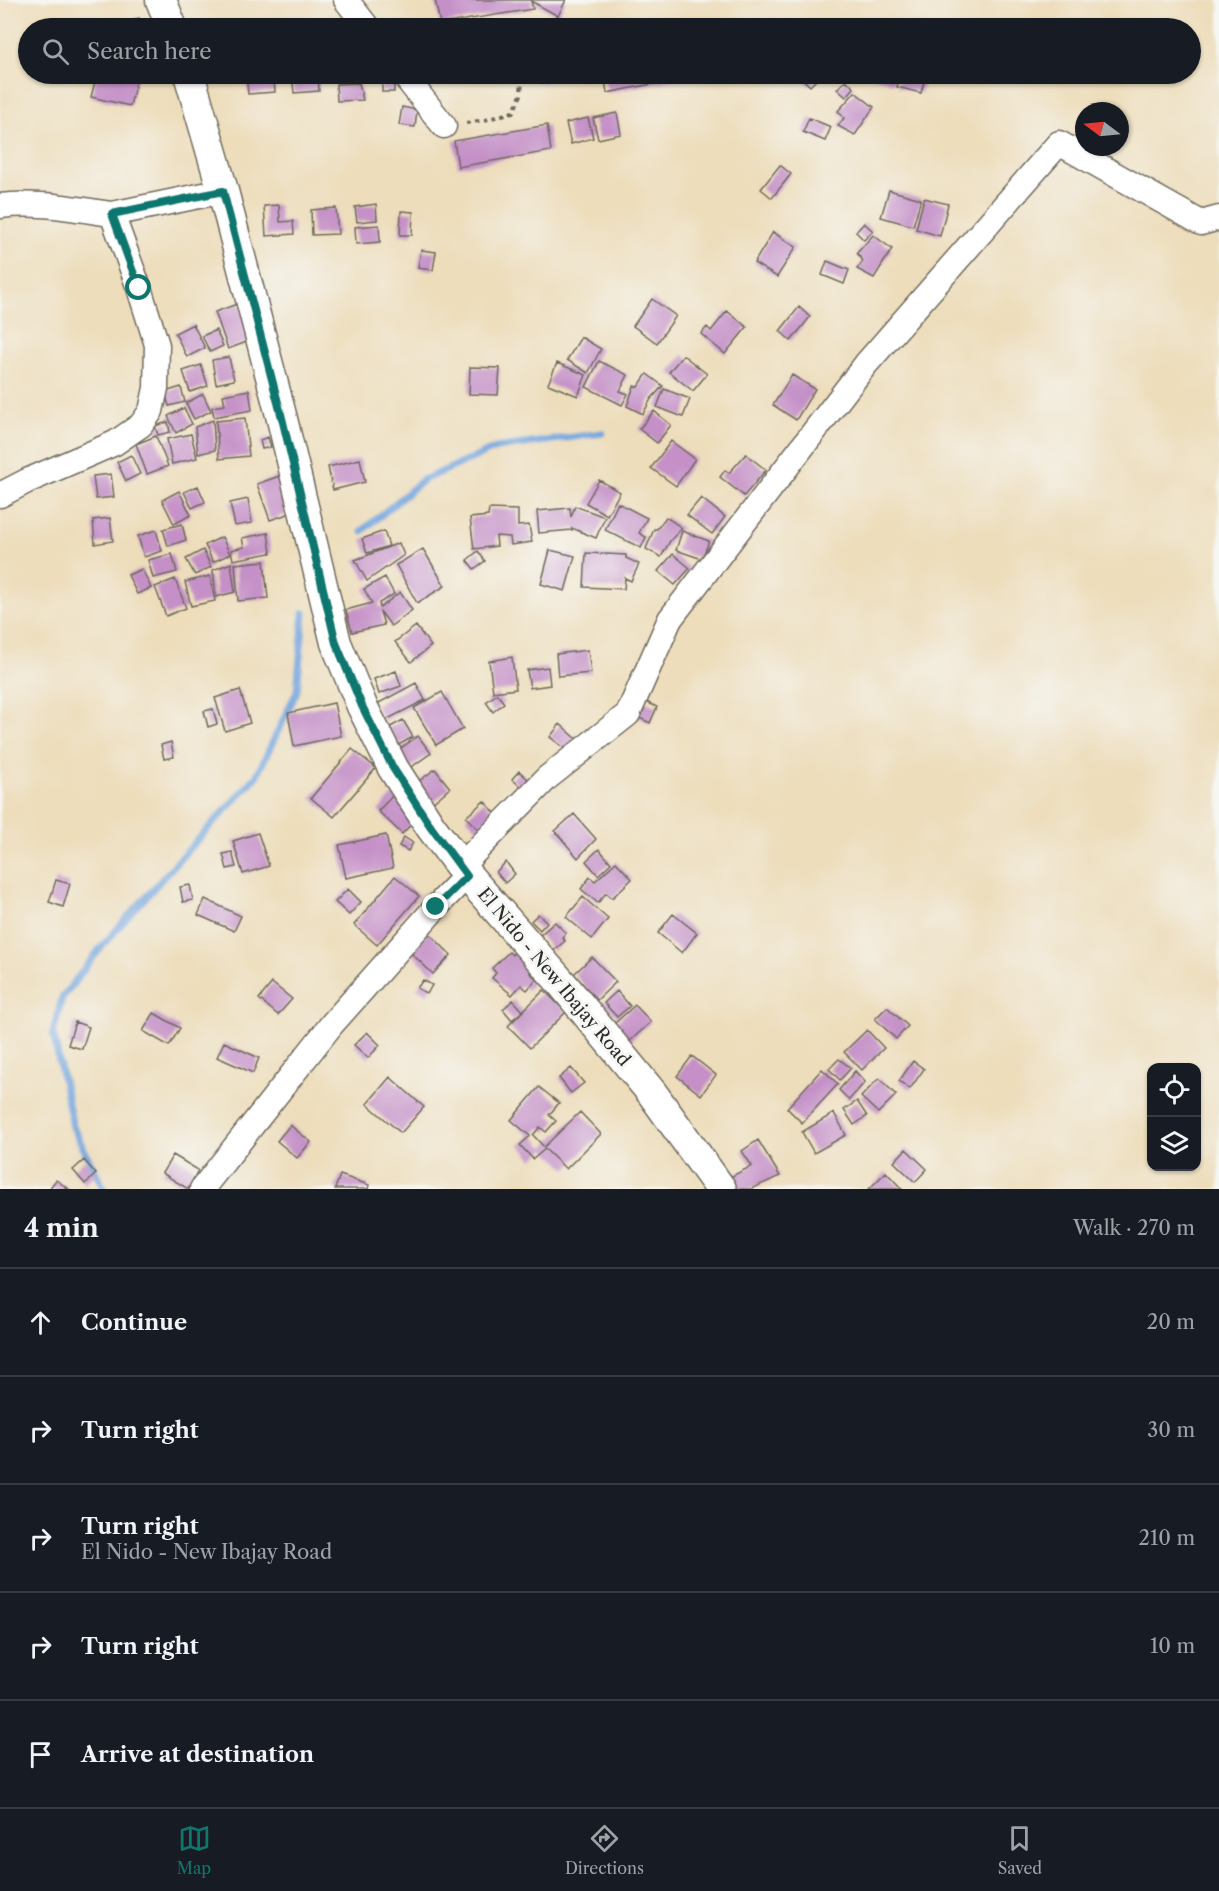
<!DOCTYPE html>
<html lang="en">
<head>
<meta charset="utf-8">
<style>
  body { margin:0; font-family:"Libre Caslon Text",serif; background:#242831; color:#f1f3f6 }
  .controls { position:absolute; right:18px; bottom:18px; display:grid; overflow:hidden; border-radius:12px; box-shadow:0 2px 4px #0004 }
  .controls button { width:54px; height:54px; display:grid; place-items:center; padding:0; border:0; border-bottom:2px solid #363941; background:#171b24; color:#f1f3f6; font:30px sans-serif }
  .compass { position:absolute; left:1075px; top:102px; width:54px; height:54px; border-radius:50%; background:#171b24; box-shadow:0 2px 4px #0004; rotate:286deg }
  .stop { position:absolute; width:18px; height:18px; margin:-14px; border:4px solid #0f766e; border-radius:50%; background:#fff }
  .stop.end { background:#0f766e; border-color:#fff; box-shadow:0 2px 6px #0008 }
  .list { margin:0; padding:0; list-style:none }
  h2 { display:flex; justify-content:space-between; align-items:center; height:78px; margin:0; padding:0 24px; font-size:26px }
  h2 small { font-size:20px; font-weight:400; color:#9ea1a6 }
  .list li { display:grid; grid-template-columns:39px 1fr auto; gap:18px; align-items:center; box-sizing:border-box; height:108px; padding:0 24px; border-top:2px solid #363941 }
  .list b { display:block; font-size:22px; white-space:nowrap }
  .list p { margin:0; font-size:20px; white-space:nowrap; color:#9ea1a6 }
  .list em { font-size:20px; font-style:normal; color:#9ea1a6 }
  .icon { flex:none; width:33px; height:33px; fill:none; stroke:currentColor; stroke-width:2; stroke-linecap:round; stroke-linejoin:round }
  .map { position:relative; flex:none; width:1219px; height:1189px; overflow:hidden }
  .search { position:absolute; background:#171b24; box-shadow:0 2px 4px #0004; left:18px; right:18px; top:18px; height:66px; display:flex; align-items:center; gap:15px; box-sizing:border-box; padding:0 21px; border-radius:33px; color:#9ea1a6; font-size:22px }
  .sheet { height:618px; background:#171b24 }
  nav { display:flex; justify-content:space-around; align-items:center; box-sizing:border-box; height:84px; border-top:2px solid #363941; background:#171b24; font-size:16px; color:#9ea1a6 }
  nav a { display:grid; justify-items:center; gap:3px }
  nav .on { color:#0f766e }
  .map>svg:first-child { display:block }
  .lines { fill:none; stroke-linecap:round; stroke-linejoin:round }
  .stream { stroke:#70a3dc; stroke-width:7 }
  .building { fill:#c490c7 }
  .minor-casing { stroke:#6f695d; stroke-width:27 }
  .major-casing { stroke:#6f695d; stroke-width:33 }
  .path { stroke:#6f695d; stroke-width:4; stroke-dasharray:4.5 4.5; stroke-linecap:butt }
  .minor { stroke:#fff; stroke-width:24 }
  .major { stroke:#fff; stroke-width:30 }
  .route { stroke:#0f766e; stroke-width:8 }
  .labels { text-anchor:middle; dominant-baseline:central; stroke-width:6; stroke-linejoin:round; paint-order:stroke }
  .street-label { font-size:18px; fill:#2b2b2b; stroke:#f6f6f2 }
</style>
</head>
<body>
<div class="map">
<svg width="1219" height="1189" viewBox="0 0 1219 1189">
  <rect width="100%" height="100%" fill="#f6f6f2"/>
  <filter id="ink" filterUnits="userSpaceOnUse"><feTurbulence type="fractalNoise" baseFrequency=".0167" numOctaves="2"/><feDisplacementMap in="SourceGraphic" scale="12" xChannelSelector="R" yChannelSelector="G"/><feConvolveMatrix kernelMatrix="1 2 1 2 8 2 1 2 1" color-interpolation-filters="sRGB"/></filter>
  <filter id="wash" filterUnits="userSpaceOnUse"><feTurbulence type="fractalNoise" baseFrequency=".008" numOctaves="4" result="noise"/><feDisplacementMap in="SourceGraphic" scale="24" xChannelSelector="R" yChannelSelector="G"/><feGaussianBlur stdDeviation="1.35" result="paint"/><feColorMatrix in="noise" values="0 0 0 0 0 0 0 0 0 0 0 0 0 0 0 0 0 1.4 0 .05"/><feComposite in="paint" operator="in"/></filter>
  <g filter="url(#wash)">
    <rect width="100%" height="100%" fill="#edddbb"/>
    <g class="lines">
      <path class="stream" d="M362,531L423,480L496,448L602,433
        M104,1189L73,1127L53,1033L62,998L102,946L178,861L256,777L297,691L304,613"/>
    </g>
    <g id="blocks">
      <path class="building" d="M435,0H566L558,16L531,1L533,9L440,24Z
        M139,18L144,28H121L120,26Z
        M97,74H138L130,106L91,97Z
        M246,74H261L262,80L274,79L275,92L248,94Z
        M292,74H318L319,91L294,93Z
        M337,74H358V77L338,80Z
        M382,74H394V92H382Z
        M538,74H559L560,77L541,83Z
        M637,74H697V75L607,93L605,80Z
        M797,74H822L810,86Z
        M864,74H897L894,83Z
        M901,74H926L921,93L897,87Z
        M846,80L854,88L846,97L837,89Z
        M359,83L363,100L337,101L336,84Z
        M855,92L874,107L855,135L838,126L844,118L838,111Z
        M402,107L417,110L415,127L399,125Z
        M617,113L621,134L598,139L593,118Z
        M588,118L593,138L571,144L566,123Z
        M809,118L831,127L825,141L803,132Z
        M547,125L551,151L458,167L454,141Z
        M780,165L791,174L772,198L761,189Z
        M889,190L921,199L913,226L881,217Z
        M924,198L948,204L940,236L916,229Z
        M376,204L377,220L357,222L355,207Z
        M279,205L280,222L293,221L294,234L266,236L264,206Z
        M336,208L338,234L312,235L311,210Z
        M401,211L413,212L412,235H400Z
        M864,223L873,231L864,240L856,232Z
        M379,225L380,242L356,244L355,227Z
        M773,232L796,247L777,277L754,263Z
        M873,235L892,249L874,278L857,269L863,261L857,253Z
        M421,250L436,252L433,270L418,268Z
        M827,261L849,270L844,284L822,275Z
        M652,299L676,316L657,343L633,326Z
        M240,303L252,340L228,349L215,312Z
        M799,307L810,317L791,341L780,331Z
        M727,311L747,327L725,354L701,334L707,327L711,331Z
        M193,324L205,348L187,357L175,333Z
        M216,330L223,346L210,352L202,336Z
        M581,337L601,349L588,373L567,360Z
        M683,355L707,374L693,391L669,372Z
        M229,357L234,380L216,384L212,360Z
        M599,361L628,375L620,391L628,394L622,405L586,387Z
        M557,363L586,375L578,396L548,384Z
        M201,365L208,386L190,392L183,371Z
        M470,367L500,368L498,395L469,394Z
        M647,374L663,386L651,399L643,414L627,406L634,386L638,387Z
        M792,375L815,389L796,420L773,405Z
        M181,387L185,402L169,406L165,392Z
        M664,389L690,399L683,417L657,407Z
        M249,390L252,410L214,417L212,407L225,405L223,395Z
        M203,394L211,411L194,419L186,403Z
        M184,408L192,424L176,433L168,416Z
        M654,411L671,425L657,443L639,429Z
        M245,418L249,456L219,459L216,421Z
        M213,420L215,450L198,454L195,427Z
        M168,422L170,432L158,435L155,426Z
        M191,434L197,458L172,464L167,439Z
        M156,436L168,466L147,474L136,444Z
        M268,437L271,447L262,449L260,440Z
        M671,441L695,459L676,486L651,468Z
        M746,454L766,470L744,496L720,477L725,470L729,473Z
        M131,455L140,474L126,481L117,462Z
        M360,459L365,482L333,490L328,467Z
        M111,474L114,497L96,499L93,476Z
        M282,475L294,512L270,520L257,484Z
        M599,480L620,492L607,515L586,503Z
        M198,486L205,502L192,508L184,492Z
        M179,491L191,515L174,524L162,500Z
        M701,498L725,517L712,534L687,515Z
        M248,499L252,523L235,526L230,503Z
        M618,503L647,518L639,533L646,537L641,548L605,530Z
        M575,506L605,517L596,538L572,528V530L539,533L537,511L570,508L571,517Z
        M489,509L518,510V526L529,525L532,542L511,545L510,537L496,536L497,546L474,549L470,518L488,516Z
        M666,517L682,528L670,541L661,557L646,549L654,529H657Z
        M110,518L113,541L95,544L93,520Z
        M182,524L186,540L168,546L163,529Z
        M156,530L162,551L144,557L138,536Z
        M384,531L389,546L367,553L362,539Z
        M682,531L709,541L702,559L676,550Z
        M268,533L271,553L233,560L231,550L244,547L242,538Z
        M222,537L230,554L213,562L205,545Z
        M399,543L404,555L367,581L355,560Z
        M423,549L445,586L417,603L396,565Z
        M203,550L211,567L195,575L186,559Z
        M550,550L575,556L565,591L541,584Z
        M478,551L485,561L474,569L467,560Z
        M586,553L626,555V558L639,564L631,581L625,578L624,589L584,587Z
        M172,554L177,572L153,578L148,560Z
        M673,554L690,568L675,585L658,571Z
        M264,561L268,598L238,601L235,564Z
        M231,563L235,592L216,597L213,570Z
        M142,569L151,588L137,594L128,575Z
        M210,576L215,601L191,606L185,582Z
        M385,577L394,594L379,603L380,608L400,592L412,610L391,626L380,611L384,625L352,632L346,610L372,603L364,589Z
        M175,579L186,608L166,616L155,587Z
        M416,626L431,646L411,662L395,642Z
        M588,650L591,673L558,676L556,654Z
        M512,657L516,689L493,692L489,661Z
        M548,667L550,685L530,688L527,670Z
        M396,671L401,686L379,694L374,679Z
        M416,683L425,700L384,721L375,705Z
        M240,690L250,723L225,731L215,698Z
        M442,692L463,729L436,745L414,708Z
        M497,694L504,703L493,712L486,702Z
        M640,699L657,707L650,723L633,715Z
        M334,703L341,736L294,746L288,713Z
        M213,709L217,724L208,727L204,711Z
        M403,720L413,737L393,748L383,731Z
        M560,724L577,739L568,751L550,737Z
        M418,736L431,753L410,768L397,751Z
        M171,742L174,757L164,759L161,745Z
        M352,749L376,768L334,817L311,798Z
        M435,769L450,788L430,805L414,785Z
        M519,771L528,779L521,787L512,779Z
        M397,791L421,814L402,834L378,811Z
        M484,801L498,816L481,832L466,817Z
        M574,814L596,839L578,858L555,831Z
        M258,833L269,866L243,874L233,841Z
        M386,835L393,868L346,878L339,845Z
        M404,837L413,843L408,851L399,846Z
        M599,849L611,863L598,875L586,861Z
        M232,852L236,867L227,869L223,854Z
        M506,862L515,874L505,883L496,872Z
        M616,862L632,879L612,898L606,893L598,903L581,889L590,877L595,881Z
        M395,876L419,896L377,945L354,925Z
        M56,880L70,884L63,907L49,902Z
        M190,885L193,900L183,902L180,887Z
        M348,889L361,902L349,915L335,902Z
        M583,897L608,919L592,939L566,917Z
        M205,899L241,916L234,931L198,915Z
        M538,914L547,922L540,930L531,921Z
        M673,914L697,933L682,953L658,933Z
        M555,922L566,933L562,937L565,941L553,951L540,935Z
        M428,932L451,955L433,974L409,951Z
        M521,944L540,961L530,973L537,979L527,990L521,985L512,995L492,978L496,973L492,968L509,952L512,955Z
        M592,957L616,982L597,1000L574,974Z
        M423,980L432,985L427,994L417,988Z
        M272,983L292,999L278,1015L259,999Z
        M544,990L566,1012L530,1048L508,1026Z
        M617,991L630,1006L617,1017L604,1003Z
        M513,1000L523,1011L512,1020L503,1009Z
        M635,1005L651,1022L630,1041L614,1024Z
        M887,1007L908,1026L896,1039L875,1019Z
        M154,1013L180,1028L169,1046L143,1031Z
        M75,1022L89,1027L82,1049L68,1045Z
        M867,1030L884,1048L862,1070L844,1052Z
        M367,1032L380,1045L368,1058L354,1045Z
        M224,1042L259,1058L253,1073L217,1057Z
        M692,1056L716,1075L701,1095L677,1076Z
        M839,1059L851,1068L840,1080L829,1069Z
        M913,1061L924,1069L910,1089L899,1081Z
        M571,1068L584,1083L571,1093L559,1078Z
        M822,1069L838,1084L802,1123L787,1108Z
        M855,1071L865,1082L849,1100L839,1090Z
        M390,1077L424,1107L401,1133L367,1104Z
        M879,1078L896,1095L878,1113L861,1097Z
        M539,1087L559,1103L549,1115L556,1121L546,1132L540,1127L533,1135L544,1147L580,1112L601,1134L566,1169L545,1149L533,1159L520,1145L530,1136L511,1120Z
        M857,1101L867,1116L854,1125L844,1110Z
        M834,1113L846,1135L814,1153L802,1132Z
        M290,1125L311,1142L297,1158L277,1141Z
        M758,1140L780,1176L751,1189H728L724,1180L752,1166L742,1151Z
        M906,1149L927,1169L915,1182L894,1162Z
        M173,1155L198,1170L188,1189L162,1173Z
        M84,1160L96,1174L85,1184L73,1170Z
        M886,1172L902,1189H869Z
        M340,1175L369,1185L368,1189H335Z
        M56,1180L69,1189H49Z"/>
    </g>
  </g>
  <g filter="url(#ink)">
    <use href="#blocks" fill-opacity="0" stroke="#6f695d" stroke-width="1.5"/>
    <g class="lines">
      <g class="minor-casing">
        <path id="minor" d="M346,0L368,28
          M403,74L444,126
          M0,206C37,201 75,209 112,214
          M0,495L27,481L115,443L141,425L151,411L156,388L157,345L139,288L112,214L223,191
          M461,866L547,778L628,714L670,619L866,364L1059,143L1201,223L1219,218
          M202,1189L332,1024L436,907L467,875"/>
      </g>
      <g class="major-casing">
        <path id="major" d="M161,0L172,28
          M189,74L223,191L282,419L336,643L362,706L393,768L431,827L467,875L564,986L652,1093L721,1189"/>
      </g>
      <path class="path" d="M466,123L485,120L513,112L521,95L522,74"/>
      <use href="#minor" class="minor"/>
      <use href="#major" class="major"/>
    </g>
  </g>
  <g class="lines" filter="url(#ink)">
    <path class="route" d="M139,288L112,214L223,191L282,418L336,643L362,706L393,768L431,827L467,876L436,907"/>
  </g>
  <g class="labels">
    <g class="street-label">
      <text transform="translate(554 977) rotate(50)">El Nido - New Ibajay Road</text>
    </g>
  </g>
</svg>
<div class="controls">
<button><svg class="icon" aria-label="locate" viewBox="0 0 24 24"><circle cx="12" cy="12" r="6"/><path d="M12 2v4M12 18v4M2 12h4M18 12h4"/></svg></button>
<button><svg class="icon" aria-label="layers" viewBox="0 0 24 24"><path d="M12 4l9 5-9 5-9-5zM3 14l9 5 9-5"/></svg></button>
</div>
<svg class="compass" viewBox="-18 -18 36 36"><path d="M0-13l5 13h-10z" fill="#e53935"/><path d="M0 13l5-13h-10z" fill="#9ea1a6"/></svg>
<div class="stop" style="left:139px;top:288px"></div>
<div class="stop end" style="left:436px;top:907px"></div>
<div class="search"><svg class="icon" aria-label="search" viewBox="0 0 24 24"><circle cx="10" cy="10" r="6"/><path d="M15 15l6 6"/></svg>Search here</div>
</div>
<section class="sheet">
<h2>4 min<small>Walk · 270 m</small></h2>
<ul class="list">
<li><svg class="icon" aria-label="ahead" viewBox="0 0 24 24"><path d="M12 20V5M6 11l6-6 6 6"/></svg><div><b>Continue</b></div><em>20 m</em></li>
<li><svg class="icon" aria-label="right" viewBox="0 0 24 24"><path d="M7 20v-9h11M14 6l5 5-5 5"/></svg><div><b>Turn right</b></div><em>30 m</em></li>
<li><svg class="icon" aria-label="right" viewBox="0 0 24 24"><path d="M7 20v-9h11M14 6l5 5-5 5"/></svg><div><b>Turn right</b><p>El Nido - New Ibajay Road</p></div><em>210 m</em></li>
<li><svg class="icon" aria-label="right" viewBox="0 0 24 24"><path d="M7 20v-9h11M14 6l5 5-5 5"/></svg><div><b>Turn right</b></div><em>10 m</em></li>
<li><svg class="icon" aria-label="arrive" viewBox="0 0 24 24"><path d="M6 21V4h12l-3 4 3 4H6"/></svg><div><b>Arrive at destination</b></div></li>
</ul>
</section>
<nav>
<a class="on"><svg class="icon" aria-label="map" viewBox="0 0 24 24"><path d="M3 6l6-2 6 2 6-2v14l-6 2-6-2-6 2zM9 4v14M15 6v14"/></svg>Map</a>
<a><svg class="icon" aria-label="directions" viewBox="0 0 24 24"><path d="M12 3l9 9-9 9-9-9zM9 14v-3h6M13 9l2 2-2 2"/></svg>Directions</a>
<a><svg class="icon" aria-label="saved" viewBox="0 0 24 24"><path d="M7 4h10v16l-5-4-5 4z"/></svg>Saved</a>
</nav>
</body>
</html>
